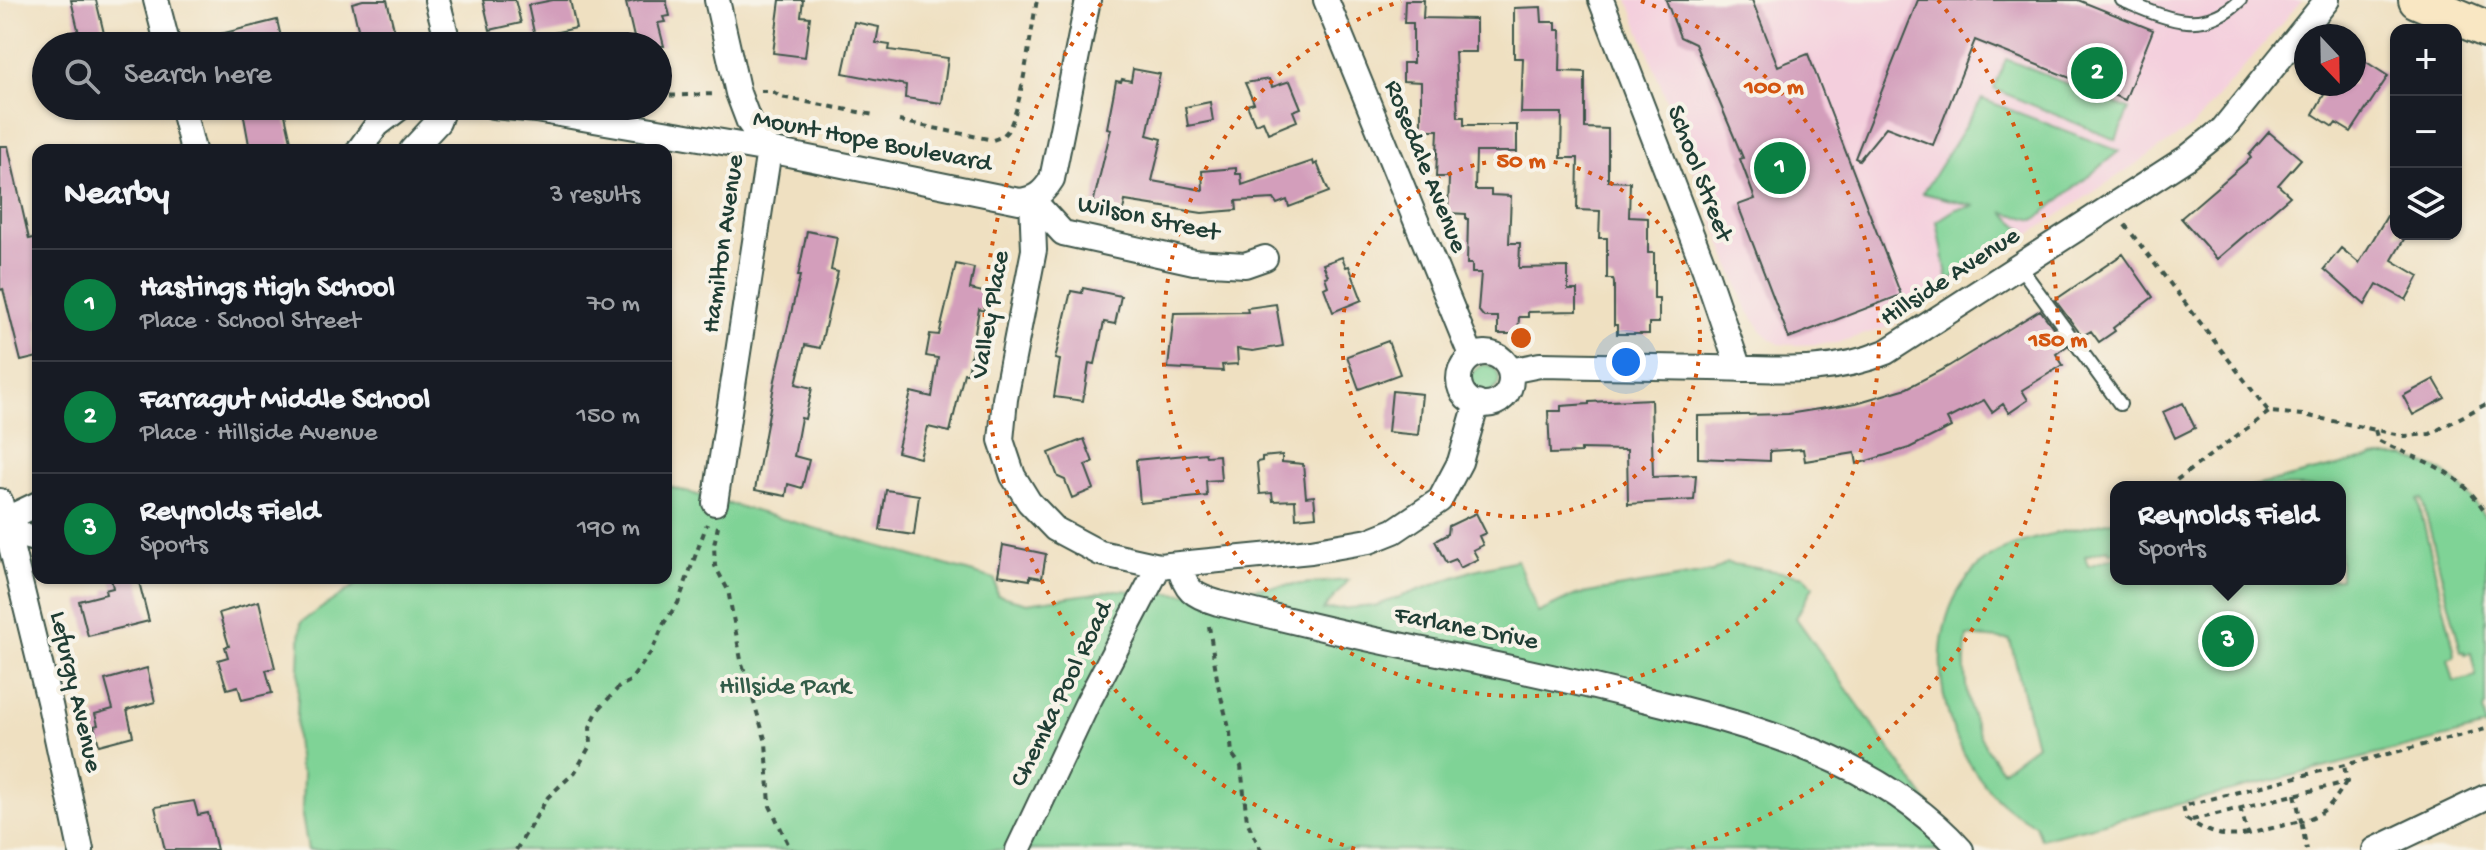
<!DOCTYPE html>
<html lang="en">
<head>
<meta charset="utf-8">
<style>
  body { margin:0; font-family:"Gochi Hand",sans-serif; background:#20242c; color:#f1f3f6 }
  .controls { position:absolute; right:24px; top:24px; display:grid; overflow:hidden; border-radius:16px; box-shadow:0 2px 6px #0004 }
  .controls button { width:72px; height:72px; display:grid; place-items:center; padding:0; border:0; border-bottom:2px solid #363941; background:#171b24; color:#f1f3f6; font:40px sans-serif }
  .compass { position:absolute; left:2294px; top:24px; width:72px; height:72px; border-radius:50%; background:#171b24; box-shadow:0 2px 6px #0004; rotate:158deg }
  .you { position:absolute; left:1626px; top:362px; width:28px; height:28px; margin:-20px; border:6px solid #fff; border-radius:50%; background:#1a73e8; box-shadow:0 0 0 12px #1a73e833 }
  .badge { display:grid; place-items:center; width:52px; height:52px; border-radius:50%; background:#0b8043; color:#fff; font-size:26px; font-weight:700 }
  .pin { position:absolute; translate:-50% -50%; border:4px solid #fff; box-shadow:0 2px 8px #0006 }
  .popup { position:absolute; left:2110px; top:481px; width:236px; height:104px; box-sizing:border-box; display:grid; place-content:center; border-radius:16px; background:#171b24; filter:drop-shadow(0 2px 6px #0005); font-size:26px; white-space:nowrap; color:#9ea1a6 }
  .popup b { font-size:30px; color:#f1f3f6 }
  .popup::after { content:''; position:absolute; left:50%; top:100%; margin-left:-16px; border:16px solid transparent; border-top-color:#171b24 }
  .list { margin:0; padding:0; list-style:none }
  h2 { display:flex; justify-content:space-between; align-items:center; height:104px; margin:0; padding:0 32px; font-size:34px }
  h2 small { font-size:26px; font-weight:400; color:#9ea1a6 }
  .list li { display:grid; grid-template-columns:52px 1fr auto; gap:24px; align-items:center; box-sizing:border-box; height:112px; padding:0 32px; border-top:2px solid #363941 }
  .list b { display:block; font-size:30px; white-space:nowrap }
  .list p { margin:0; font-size:26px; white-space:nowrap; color:#9ea1a6 }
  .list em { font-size:26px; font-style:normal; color:#9ea1a6 }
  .icon { flex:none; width:44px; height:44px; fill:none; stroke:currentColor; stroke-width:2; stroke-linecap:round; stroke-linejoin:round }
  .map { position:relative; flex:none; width:2486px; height:850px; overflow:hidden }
  .search { position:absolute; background:#171b24; box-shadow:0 2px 6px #0004; left:32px; top:32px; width:640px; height:88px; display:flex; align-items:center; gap:20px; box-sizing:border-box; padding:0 28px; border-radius:44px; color:#9ea1a6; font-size:30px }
  .panel { position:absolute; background:#171b24; box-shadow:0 2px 6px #0004; left:32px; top:144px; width:640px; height:440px; border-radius:16px }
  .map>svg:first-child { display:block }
  .built { fill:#f4cfdd }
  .green { fill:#7fd396; stroke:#4f8865; stroke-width:2; fill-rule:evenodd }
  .building { fill:#d39ebb }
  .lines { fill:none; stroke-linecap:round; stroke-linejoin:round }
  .lane-casing { stroke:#3e5549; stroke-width:16 }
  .street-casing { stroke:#3e5549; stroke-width:28 }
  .secondary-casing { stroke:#3e5549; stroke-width:40 }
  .path { stroke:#3e5549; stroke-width:4; stroke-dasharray:6 6; stroke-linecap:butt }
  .lane { stroke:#fff; stroke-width:12 }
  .street { stroke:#fff; stroke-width:24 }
  .secondary { stroke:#f9e7c3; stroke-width:36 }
  .ring { fill:none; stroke:#d45610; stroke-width:4; stroke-dasharray:4 8 }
  .labels { text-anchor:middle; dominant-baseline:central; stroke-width:8; stroke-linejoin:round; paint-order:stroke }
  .street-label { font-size:26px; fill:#1f3d34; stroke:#f7f3e8 }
  .park-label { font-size:26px; fill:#325b48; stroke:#f7f3e8 }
  .centre { fill:#d45610; stroke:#f7f3e8; stroke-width:4 }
  .ring-label { font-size:24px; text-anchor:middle; font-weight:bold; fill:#d45610; stroke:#f7f3e8; stroke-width:8; stroke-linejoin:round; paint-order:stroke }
</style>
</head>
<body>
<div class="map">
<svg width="2486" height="850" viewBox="0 0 2486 850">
  <rect width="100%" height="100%" fill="#f7f3e8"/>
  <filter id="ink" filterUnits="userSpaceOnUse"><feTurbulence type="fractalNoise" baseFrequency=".0125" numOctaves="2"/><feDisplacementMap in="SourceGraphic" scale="16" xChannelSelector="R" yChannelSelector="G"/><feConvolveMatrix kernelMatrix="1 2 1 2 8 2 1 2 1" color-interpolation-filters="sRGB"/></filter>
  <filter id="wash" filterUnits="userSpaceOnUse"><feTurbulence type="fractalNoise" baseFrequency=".006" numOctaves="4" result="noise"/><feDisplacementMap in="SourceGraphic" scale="32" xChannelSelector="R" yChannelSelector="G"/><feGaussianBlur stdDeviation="1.8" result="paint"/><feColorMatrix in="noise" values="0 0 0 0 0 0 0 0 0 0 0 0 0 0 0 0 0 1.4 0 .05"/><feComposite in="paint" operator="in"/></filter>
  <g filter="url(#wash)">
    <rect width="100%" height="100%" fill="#efe0c1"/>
    <path class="built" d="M1628,0H2302L2192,127L1891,326L1837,343L1795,345L1779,344L1771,339L1762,331L1746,307Z"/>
    <path class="green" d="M2006,59L2129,109L2116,140L1994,89Z
      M1982,99L2119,151L2035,220L2003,212L2025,231L1948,281L1937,221L1956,209L1975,206L1923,193Z
      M1471 379a14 14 0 1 1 28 0a14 14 0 1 1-28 0Z
      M2374,457H2406L2442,471L2464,490L2486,519V706L2483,710L2486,727L2040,839L2035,824C1947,786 1903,631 1982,563C2013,537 2077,530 2116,520V551L2110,553L2108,549L2085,556L2088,566L2116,557V579H2340V487H2250ZM2422,499L2461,651H2464L2465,654L2471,653L2476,676L2454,682L2448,659L2454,657L2455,653L2418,500ZM1967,636L2010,640L2036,745L2002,770C1970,733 1960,683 1967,636Z
      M666,486L995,579L997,595L1027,603L1116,590L1185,594L1349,580L1323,610L1375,606L1474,570L1517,560L1538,613L1576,595L1712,572L1727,563L1805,576L1813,586L1796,618L1962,850H308L302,816L303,774L299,767L296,738L301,622L366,578H666Z"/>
    <g id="blocks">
      <path class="building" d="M71,0H96L107,46H82Z
        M363,0H387L398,46H362L352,3Z
        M483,0H515L521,23L490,30Z
        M553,0H570L576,28L535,37L528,5Z
        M640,0H666L670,16L663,17L665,22L658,23L664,46H636L626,3Z
        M780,0H803L801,16L810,17L805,57L773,53Z
        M1405,0H1424L1423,18L1476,19V52H1455L1458,117H1464V125H1517V152H1476L1475,190H1491V195L1511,196L1509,243H1520L1519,268L1568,267V290H1577V311L1528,312V317H1519L1518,334H1498V317H1484L1478,310L1481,273H1472V264H1467L1468,219H1466V214L1448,213L1449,177H1436L1438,130H1421V82L1403,81V63H1413V23H1404Z
        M1666,0H1752L1778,66L1808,54L1901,295L1789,338L1738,205L1755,199L1740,159L1743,158L1695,44L1680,37Z
        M1918,0H2078L2153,30L2125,100L1975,40L1933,145L1886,127L1859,160L1855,158Z
        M1541,7L1542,22H1556V30H1561L1560,71L1585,72V128L1608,129V181L1630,182L1629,217L1648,218V253H1654V298H1659V323H1649V334H1617V325H1614V283L1613,279H1607V238H1599L1600,211L1577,210L1578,158H1561L1562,113H1521L1523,58H1514V8Z
        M277,20L283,46H201L200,39Z
        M854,22L879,27L876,43L890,45L889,50L948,58L942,103L905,98L906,85L843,73Z
        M2354,54L2388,76L2351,132L2336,123L2333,127L2313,114L2330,84H2354Z
        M1133,69L1160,74L1147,135L1162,139L1152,181L1203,190L1202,171L1236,168V174H1241L1242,185L1313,161L1314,165L1317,163L1329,192L1289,207L1287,200L1277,204L1274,199L1236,201L1237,210L1202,213L1125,201L1123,211L1093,204L1111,129L1107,128L1116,81L1121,82L1122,79L1131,81Z
        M1269,79L1272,87L1290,81L1301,108L1293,111L1297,121L1268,133L1263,121L1255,124L1247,105L1254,103L1245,83Z
        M1210,102L1213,121L1188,126L1185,107Z
        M242,106H283L293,150H250Z
        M2269,132L2301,159L2278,185L2290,196L2217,259L2181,218L2251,158L2249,155Z
        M0,146H8L29,239L38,237V357L21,361L3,289L0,290Z
        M2396,201V234H2407L2392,260L2419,276L2406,300L2377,284L2365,305L2324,269L2341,248L2359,263Z
        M807,231L837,237L831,270L838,272L820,348L805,345L796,384L812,388L805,419L801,418L794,456L809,460L802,488L788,484L786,496L755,490L775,380L800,276H798Z
        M2123,254L2153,297L2113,328L2115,331L2099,342L2091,331L2082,336L2055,300Z
        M1342,257L1346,267L1349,266L1362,300L1333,312L1324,288L1328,286L1325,277L1328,276L1323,264Z
        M956,264L974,268L970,289L987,293L984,311L979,309L968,373H964L950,432L928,427L920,458L897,452L911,392L932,397L938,358L926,356L930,334L939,335Z
        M1083,288L1121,296L1115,324L1104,322L1095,364L1089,363L1083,401L1054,397L1060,360L1055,359L1071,291L1082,293Z
        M1276,304L1283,346L1253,351L1237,349L1238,364L1222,365L1223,371L1168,368L1174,313L1248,312L1247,308Z
        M2040,310L2067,346L2056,354L2063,365L2022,390L2028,400L2009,413L2003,404L1992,412L1984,400L1947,419L1951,427L1909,448L1857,464L1855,453L1805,461L1803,449L1770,451V461L1698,458V416L1788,414L1856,403L1907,388L1949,366Z
        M1388,341L1400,374L1359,389L1347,356Z
        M2434,379L2445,398L2413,415L2403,396Z
        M1392,391L1422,394L1418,435L1388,432Z
        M1651,399L1653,477L1696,475L1694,500L1628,504L1627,450L1581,449V453L1550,454L1548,411H1561V406L1589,404V402Z
        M2183,403L2195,428L2175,438L2163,412Z
        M1084,439L1093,462L1085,465L1094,489L1072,498L1065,480L1058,477L1049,453Z
        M1205,453L1206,456L1219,455L1221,480L1206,481L1207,496L1140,503L1136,460Z
        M1282,455V462L1303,464L1306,497L1314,496L1316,516L1296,518L1295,500L1273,501L1272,493L1260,494L1257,462L1262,461V457Z
        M886,490L919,495L914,535L880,530Z
        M1476,513L1486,533L1479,536L1483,545L1473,550L1478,559L1460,568L1456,559L1446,563L1435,541L1448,534L1449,526Z
        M1003,545L1046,554L1042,578L1030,576V580L998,575Z
        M111,578H138L149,621L88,636L79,601L106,594L105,590L113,588Z
        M259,601L275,668L266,670L272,693L242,700L238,686L227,689L218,660L228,657L225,647L229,646L219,613Z
        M147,668L155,702L127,710L133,736L99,745L94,726L98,725L95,714L113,709L105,680Z
        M194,801L198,815L208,813L217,850H165L155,807Z"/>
    </g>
  </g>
  <g filter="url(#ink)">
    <use href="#blocks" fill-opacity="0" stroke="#3e5549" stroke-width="2"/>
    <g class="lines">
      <g class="lane-casing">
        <path id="lane" d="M2122,0C2166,18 2201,37 2240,0
          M2020,267L2120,404"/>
      </g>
      <g class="street-casing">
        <path id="street" d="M156,0L168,46
          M437,0L449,46
          M1326,0L1471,355
          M1601,0L1705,270L1739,369
          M182,106L193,150
          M493,106L536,110L769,150L1019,201C1036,199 1043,193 1052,179L1088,0
          M359,150L377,125L402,106
          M412,150L438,122L443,108
          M1032,199L1034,250L1005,399L1001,440L1013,476L1029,502L1055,529L1100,553L1159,566L1311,551L1369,541L1394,531L1440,500L1460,462L1477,403
          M1032,199L1063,233L1194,262L1245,265L1265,258
          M1459 379a26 26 0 1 1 52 0a26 26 0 1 1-52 0Z
          M1510,371L1540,365C1597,366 1654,367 1711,368C1772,369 1828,376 1886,352L2188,157L2223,129L2327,0
          M0,501L50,705L81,850
          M715,503L769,150L749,122L738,93L717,0
          M5,521L24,536L38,540
          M0,522L38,504
          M1179,565C1187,590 1191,595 1218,603C1285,619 1351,636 1418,649C1494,664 1569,680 1643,699C1757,727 1880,760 1961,850
          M1018,850L1087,704L1159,566
          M2375,850L2486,797"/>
      </g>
      <g class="secondary-casing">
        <path id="secondary" d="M2417,0L2486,29"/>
      </g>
      <path class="path" d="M761,91H772L781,97L874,115
        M658,96L717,94
        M899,121L993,140C999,138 1004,136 1008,130C1022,108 1031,29 1037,0
        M2125,225L2269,412L2304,415L2405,436L2430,434L2486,404
        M2375,430L2378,440C2424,464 2455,465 2486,513
        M2167,487L2269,412
        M718,526L714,545L715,566L728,590L741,660L766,742L770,806L791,850
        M1209,626L1218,685L1230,732L1232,754L1241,766L1247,821L1261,850
        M2295,794L2301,821C2325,815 2334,802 2346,782
        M2240,808L2248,834L2301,821L2307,850
        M2192,820L2347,782L2344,765
        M2248,834C2223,839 2207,832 2186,819L2183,806L2486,729
        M516,850L548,797L575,772L591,744L590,727L598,710L619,687L630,681L652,651L664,623L678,603L707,524"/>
      <use href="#lane" class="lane"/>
      <use href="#street" class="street"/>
      <use href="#secondary" class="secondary"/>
    </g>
  </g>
  <g class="ring">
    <circle cx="1521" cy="338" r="179"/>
    <path d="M1641 1A358 358 0 1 1 1401 1"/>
    <path d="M1355 849A537 537 0 0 1 1104 0M1938 0A537 537 0 0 1 1687 849"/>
  </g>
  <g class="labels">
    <g class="street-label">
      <text transform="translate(872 143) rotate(11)">Mount Hope Boulevard</text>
      <text transform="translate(1424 167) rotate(68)">Rosedale Avenue</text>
      <text transform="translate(1698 174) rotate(69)">School Street</text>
      <text transform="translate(1148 220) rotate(12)">Wilson Street</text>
      <text transform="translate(725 244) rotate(-82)">Hamilton Avenue</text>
      <text transform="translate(1951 278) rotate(-33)">Hillside Avenue</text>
      <text transform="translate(992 315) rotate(-80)">Valley Place</text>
      <text transform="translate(1466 630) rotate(11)">Farlane Drive</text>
      <text transform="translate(74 692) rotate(77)">Lefurgy Avenue</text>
      <text transform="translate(1063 695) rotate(-64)">Chemka Pool Road</text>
    </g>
    <g class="park-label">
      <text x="785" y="688">Hillside Park</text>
    </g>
  </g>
  <circle cx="1521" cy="338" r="12" class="centre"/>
  <g class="ring-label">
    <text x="1774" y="93">100 m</text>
    <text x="1521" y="167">50 m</text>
    <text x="2058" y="346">150 m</text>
  </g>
</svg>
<div class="controls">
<button>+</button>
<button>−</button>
<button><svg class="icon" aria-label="layers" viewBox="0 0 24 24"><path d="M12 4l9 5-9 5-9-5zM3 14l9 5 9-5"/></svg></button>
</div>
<svg class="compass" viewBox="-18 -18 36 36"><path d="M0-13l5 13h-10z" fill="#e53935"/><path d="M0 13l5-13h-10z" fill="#9ea1a6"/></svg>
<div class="you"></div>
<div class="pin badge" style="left:1780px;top:168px">1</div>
<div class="pin badge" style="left:2097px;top:73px">2</div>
<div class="pin badge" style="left:2228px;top:641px">3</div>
<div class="popup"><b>Reynolds Field</b>Sports</div>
<div class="search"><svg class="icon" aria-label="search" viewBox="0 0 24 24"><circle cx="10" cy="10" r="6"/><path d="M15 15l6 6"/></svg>Search here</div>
<section class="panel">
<h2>Nearby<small>3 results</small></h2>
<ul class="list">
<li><span class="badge">1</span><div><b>Hastings High School</b><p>Place · School Street</p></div><em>70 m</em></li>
<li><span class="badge">2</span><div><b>Farragut Middle School</b><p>Place · Hillside Avenue</p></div><em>150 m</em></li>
<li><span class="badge">3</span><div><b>Reynolds Field</b><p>Sports</p></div><em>190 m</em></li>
</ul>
</section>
</div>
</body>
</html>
